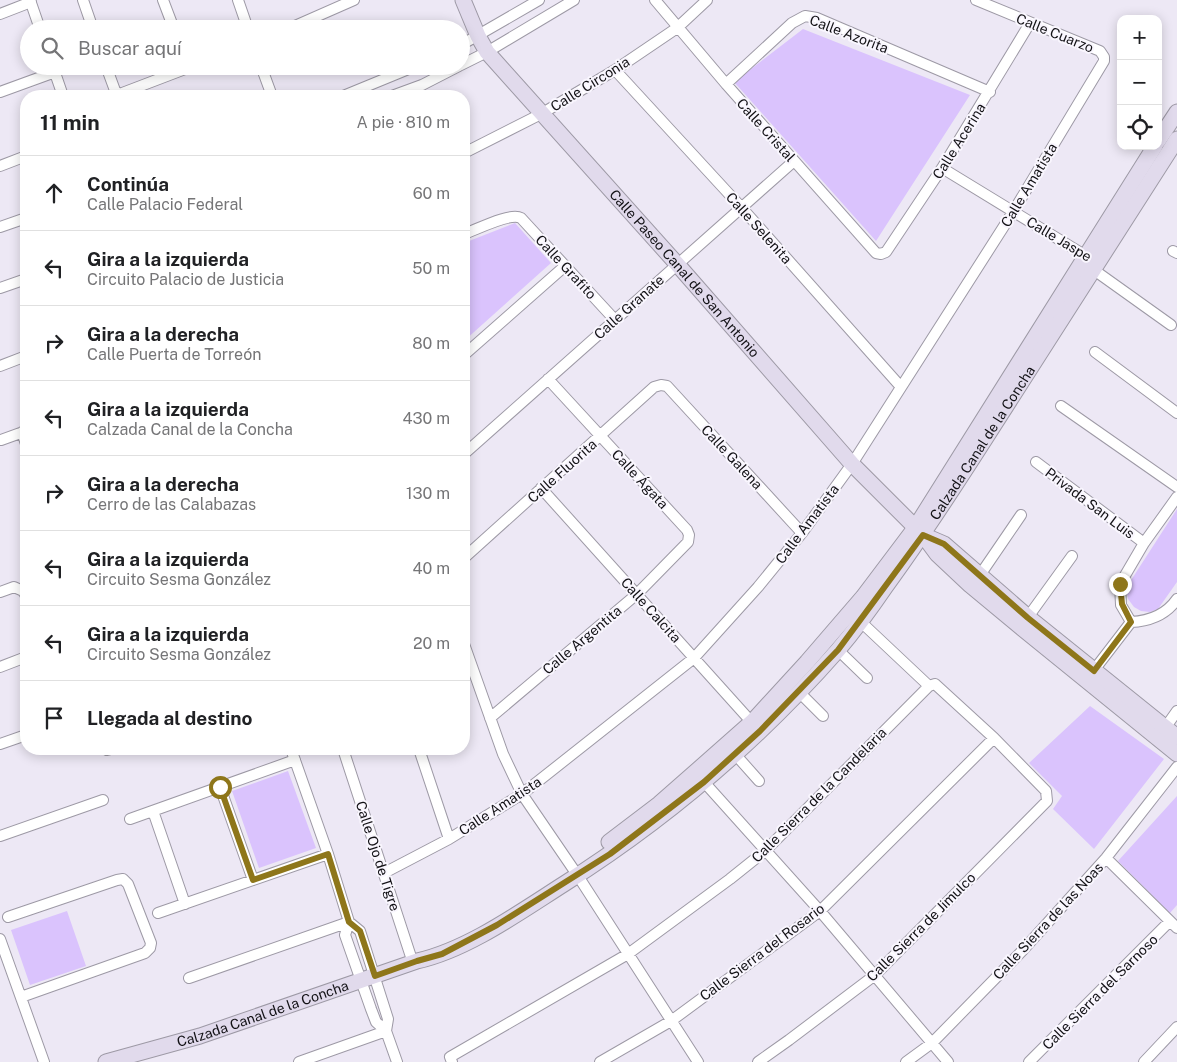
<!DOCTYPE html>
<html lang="es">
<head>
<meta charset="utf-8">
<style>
  body { margin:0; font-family:"Public Sans",sans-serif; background:#f6f6f6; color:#202124 }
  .controls { position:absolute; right:15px; top:15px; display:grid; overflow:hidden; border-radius:10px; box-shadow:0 2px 12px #0003 }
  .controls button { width:45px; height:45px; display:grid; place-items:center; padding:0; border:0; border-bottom:1px solid #e0e0e0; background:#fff; color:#202124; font:25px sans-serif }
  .stop { position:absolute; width:15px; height:15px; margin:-11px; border:4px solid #8e761a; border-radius:50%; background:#fff }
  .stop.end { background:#8e761a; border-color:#fff; box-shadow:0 1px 5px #0008 }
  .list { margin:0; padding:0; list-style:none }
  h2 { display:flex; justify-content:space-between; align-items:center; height:65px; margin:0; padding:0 20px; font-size:21px }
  h2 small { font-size:16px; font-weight:400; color:#757577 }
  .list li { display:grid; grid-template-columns:32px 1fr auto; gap:15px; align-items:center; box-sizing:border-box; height:75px; padding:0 20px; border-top:1px solid #e0e0e0 }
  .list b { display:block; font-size:19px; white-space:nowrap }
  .list p { margin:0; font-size:16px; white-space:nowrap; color:#757577 }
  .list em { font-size:16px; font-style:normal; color:#757577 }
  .icon { flex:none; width:28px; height:28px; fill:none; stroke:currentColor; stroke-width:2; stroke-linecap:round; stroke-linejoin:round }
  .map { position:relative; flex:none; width:1177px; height:1062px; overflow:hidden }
  .search { position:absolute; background:#fff; box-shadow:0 2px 12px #0003; left:20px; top:20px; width:450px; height:55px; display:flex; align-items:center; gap:12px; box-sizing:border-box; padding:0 18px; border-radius:28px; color:#757577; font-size:19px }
  .panel { position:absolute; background:#fff; box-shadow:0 2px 12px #0003; left:20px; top:90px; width:450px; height:665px; border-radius:20px }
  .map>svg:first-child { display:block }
  .green { fill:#dac3fd }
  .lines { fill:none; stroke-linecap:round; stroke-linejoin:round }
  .street-casing { stroke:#9d99a5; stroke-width:12 }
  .secondary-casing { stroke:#9d99a5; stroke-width:17 }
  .street { stroke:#fff; stroke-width:10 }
  .secondary { stroke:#e1daec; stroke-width:15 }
  .route { stroke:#8e761a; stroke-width:6 }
  .labels { text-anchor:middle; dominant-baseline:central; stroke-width:4; stroke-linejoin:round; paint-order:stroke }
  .street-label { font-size:14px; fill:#121115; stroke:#f9f6fe }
</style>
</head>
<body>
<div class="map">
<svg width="1177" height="1062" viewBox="0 0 1177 1062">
  <rect width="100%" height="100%" fill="#ede8f5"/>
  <path class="green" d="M803,29L970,95L876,241L734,82Z
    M515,223L551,263L464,341V243Z
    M1177,509V582L1158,609L1150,612L1141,611L1134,607L1128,599L1126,588Z
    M1090,706L1164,759L1094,849L1053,809L1062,796L1029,763Z
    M288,771L316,848L259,868L232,791Z
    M1177,796V905L1170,913L1118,861Z
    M67,911L86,966L30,985L11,930Z"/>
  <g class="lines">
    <g class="street-casing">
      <path id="street" d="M30,0L40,29
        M83,0L93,29
        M163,0L174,29
        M238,0L248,29
        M655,0L726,84L876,253L881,254L886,252L942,168L1030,23
        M0,14L31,2
        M288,29L354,0
        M461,45L539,0
        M461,65L487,52L574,0
        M106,66L117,96
        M261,66L272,96
        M53,67L63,96
        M615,70L741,207L901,387
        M726,84L792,23L805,16L817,18L990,92
        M0,92L55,72
        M117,95L193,66
        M343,96L416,66
        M392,96L422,85L459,66
        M464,153L541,114L615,70L677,28L707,0
        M0,166L26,156
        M942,168L1091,259
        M0,227L26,218
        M464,234C476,230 510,212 521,218L615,320
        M1173,251L1177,253
        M1094,270L1171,325
        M0,288L26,279
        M1095,352L1177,413
        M464,355L565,266
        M0,366L26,356
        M1061,406L1177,487
        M22,432L26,444
        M1,440L26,431
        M464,454L794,161
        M1036,462L1144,543
        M541,488L756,727
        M464,558L654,387L661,385L667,386L802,533
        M980,575L1021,515
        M0,592L14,587L23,591L26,596
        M1028,617L1072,556
        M861,622L929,686
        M1131,622L1121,605L1120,584L1144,543L1177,497
        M464,644L503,754L522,794L578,876L698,1062
        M838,650L867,678
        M0,667L26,657
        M1091,674L1131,622C1150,621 1166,615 1177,599
        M799,692L823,716
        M490,718L637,594L688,542L689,535L687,530L548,379
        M1165,728L1177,711
        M0,744L26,735
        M291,749L328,854L349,922L345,935L371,1009L376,1022L386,1031L397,1062
        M343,749L413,963
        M419,749L449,839
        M107,750L111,749
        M735,754L759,781
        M704,782L820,911L948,1062
        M220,787L253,880
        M153,811L185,904
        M130,819L295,760
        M0,836L103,800
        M1106,858L1177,928
        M384,873L449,839L522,794L694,658L758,587L802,533L852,464L1013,212L1104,61V57L1100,51L976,0
        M158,913L328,854
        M8,917L117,880L123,879L128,884L151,943L150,948L145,953L21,997
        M349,922L360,931L388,1019L386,1031
        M0,939L44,1062
        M189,978L349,922
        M299,1062L386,1031
        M452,1062L450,1057L628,954L730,879L765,851L929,686
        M600,1062L671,1021L820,911L994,738
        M758,1062L789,1040L875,975L1047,801L1046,791L994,738L935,684L929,686
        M906,1062L932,1043L1023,950L1106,858L1177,767
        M1029,1062L1170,921
        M1144,1062L1177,1027"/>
    </g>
    <g class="secondary-casing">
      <g id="secondary">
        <path id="s1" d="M463,0L478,36L487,52L677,264L852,464L923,535L937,554L970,585L1023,629L1177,754"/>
        <path d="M1158,141L1177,112"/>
        <path d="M923,535L944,544L1028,617L1177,737"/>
        <path d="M609,842L659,804L752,722L807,662L863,597L915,528L1155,146"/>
        <path id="s2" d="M106,1062L200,1036L417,961C467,950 520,912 564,884C665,820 758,741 838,650C855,630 871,608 886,586C921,538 953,489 985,439C1050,339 1114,239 1177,139"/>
      </g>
    </g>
    <use href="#street" class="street"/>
    <use href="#secondary" class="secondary"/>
  </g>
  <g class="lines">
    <path class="route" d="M220,787L253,880L328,854L349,922L360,931L375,976L417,961L442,954L497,925L610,854L704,782L760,731L838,650L923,535L944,544L1028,618L1094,671L1131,622L1122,604L1120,584"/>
  </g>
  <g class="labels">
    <g class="street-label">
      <text transform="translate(1055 33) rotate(22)">Calle Cuarzo</text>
      <text transform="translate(849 34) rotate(21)">Calle Azorita</text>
      <text transform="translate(590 84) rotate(-32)">Calle Circonia</text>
      <text transform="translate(766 130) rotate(48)">Calle Cristal</text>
      <text transform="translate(959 141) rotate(-58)">Calle Acerina</text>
      <text transform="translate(1029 185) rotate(-59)">Calle Amatista</text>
      <text transform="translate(759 228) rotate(48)">Calle Selenita</text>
      <text transform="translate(1059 239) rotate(31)">Calle Jaspe</text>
      <text transform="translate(566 267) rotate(47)">Calle Grafito</text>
      <text stroke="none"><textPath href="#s1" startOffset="354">Calle Paseo Canal de San Antonio</textPath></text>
      <text transform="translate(629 307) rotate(-42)">Calle Granate</text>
      <text stroke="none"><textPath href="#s2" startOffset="1108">Calzada Canal de la Concha</textPath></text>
      <text transform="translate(732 457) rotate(47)">Calle Galena</text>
      <text transform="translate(562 471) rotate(-42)">Calle Fluorita</text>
      <text transform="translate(640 479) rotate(47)">Calle Ágata</text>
      <text transform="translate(1090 503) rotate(37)">Privada San Luis</text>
      <text transform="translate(807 524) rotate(-53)">Calle Amatista</text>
      <text transform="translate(651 610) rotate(48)">Calle Calcita</text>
      <text transform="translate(582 640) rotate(-40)">Calle Argentita</text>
      <text transform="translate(819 795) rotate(-45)">Calle Sierra de la Candelaria</text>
      <text transform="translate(500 806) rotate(-33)">Calle Amatista</text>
      <text transform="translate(378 856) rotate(72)">Calle Ojo de Tigre</text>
      <text transform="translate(1048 921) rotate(-47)">Calle Sierra de las Noas</text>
      <text transform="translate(921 927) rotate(-45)">Calle Sierra de Jimulco</text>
      <text transform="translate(762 952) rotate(-37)">Calle Sierra del Rosario</text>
      <text transform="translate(1100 992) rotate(-45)">Calle Sierra del Sarnoso</text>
      <text stroke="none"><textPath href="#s2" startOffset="164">Calzada Canal de la Concha</textPath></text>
    </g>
  </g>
</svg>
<div class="controls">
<button>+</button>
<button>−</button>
<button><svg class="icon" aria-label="locate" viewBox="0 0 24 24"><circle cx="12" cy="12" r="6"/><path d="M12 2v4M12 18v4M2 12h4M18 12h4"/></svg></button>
</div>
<div class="stop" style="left:220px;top:787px"></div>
<div class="stop end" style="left:1120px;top:584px"></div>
<div class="search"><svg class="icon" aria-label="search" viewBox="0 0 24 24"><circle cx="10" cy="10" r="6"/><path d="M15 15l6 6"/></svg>Buscar aquí</div>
<section class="panel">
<h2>11 min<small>A pie · 810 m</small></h2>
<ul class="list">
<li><svg class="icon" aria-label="ahead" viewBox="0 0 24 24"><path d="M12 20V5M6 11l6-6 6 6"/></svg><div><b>Continúa</b><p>Calle Palacio Federal</p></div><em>60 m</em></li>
<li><svg class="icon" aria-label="left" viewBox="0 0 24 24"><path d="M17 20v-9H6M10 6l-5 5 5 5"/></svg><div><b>Gira a la izquierda</b><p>Circuito Palacio de Justicia</p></div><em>50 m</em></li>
<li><svg class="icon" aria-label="right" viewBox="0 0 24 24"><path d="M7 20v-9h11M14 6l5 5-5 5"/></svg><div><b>Gira a la derecha</b><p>Calle Puerta de Torreón</p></div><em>80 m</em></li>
<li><svg class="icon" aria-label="left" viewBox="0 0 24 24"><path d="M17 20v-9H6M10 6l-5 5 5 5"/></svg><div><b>Gira a la izquierda</b><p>Calzada Canal de la Concha</p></div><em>430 m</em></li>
<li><svg class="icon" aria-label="right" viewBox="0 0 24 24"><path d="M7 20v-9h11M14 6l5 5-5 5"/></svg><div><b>Gira a la derecha</b><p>Cerro de las Calabazas</p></div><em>130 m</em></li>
<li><svg class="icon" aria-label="left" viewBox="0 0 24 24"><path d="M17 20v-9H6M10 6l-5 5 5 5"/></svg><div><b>Gira a la izquierda</b><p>Circuito Sesma González</p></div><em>40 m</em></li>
<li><svg class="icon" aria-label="left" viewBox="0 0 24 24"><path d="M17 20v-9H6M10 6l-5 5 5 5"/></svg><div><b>Gira a la izquierda</b><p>Circuito Sesma González</p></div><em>20 m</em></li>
<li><svg class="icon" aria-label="arrive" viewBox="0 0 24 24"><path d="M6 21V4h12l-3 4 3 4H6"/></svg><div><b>Llegada al destino</b></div></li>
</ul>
</section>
</div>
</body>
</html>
